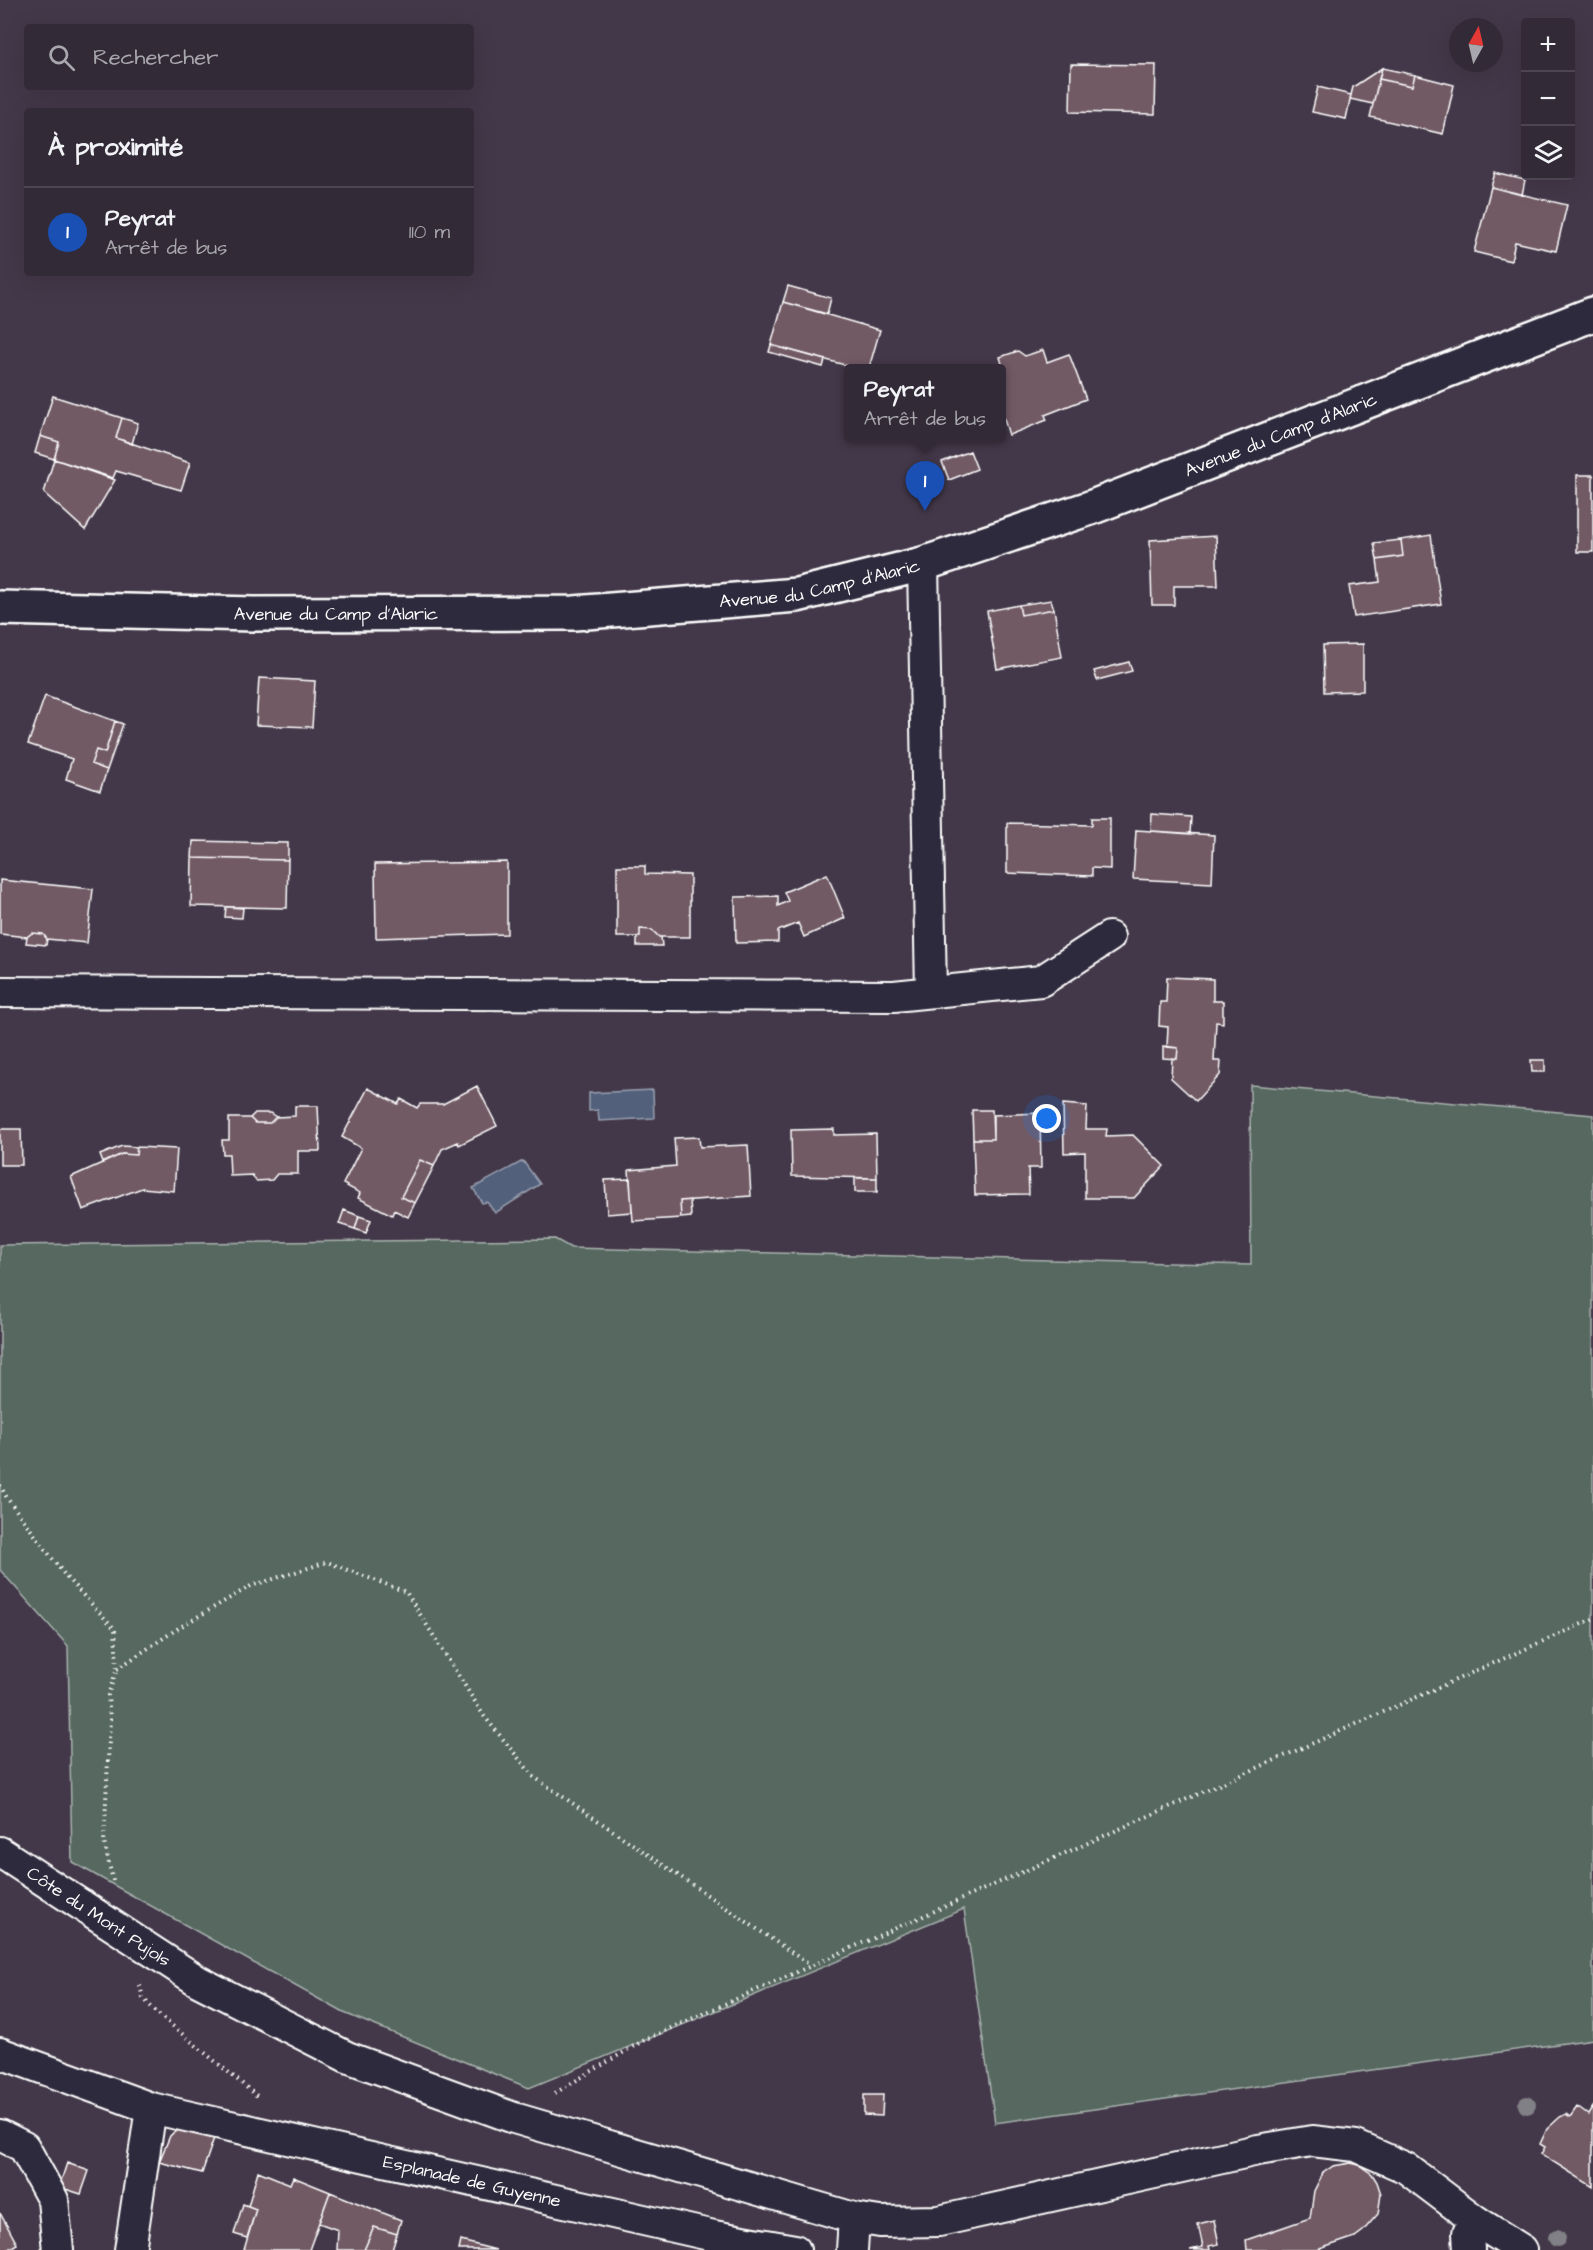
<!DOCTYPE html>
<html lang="fr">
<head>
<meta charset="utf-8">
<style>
  body { margin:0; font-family:"Architects Daughter",sans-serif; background:#3a323f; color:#f1f3f6 }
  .controls { position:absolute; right:18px; top:18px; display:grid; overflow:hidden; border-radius:6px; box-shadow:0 6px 24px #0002 }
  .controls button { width:54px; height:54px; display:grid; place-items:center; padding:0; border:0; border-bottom:2px solid #4d4652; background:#322a37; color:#f1f3f6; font:30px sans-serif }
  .compass { position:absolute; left:1449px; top:18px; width:54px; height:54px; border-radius:50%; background:#322a37; box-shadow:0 6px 24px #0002; rotate:8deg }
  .you { position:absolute; left:1047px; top:1119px; width:21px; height:21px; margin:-15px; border:4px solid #fff; border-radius:50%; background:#1a73e8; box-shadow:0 0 0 9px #1a73e833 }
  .badge { display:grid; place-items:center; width:39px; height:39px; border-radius:50%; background:#bca0f2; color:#fff; font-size:20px; font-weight:700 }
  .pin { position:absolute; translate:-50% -50px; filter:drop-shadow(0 2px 3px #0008) }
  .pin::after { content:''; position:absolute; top:32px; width:21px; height:18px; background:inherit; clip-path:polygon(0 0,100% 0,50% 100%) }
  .popup { position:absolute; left:844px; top:364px; width:162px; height:78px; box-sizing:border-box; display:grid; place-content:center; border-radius:6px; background:#322a37; filter:drop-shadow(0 2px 4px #0005); font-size:20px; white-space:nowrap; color:#a8a7ad }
  .popup b { font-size:22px; color:#f1f3f6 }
  .popup::after { content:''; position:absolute; left:50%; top:100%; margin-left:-12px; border:12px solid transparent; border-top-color:#322a37 }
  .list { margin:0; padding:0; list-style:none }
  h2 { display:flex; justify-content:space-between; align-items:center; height:78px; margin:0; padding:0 24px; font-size:26px }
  h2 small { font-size:20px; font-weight:400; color:#a8a7ad }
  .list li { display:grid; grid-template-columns:39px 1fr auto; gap:18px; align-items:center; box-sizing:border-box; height:90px; padding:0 24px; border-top:2px solid #4d4652 }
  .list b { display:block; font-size:22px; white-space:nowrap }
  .list p { margin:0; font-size:20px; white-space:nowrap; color:#a8a7ad }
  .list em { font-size:20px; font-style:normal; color:#a8a7ad }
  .icon { flex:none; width:33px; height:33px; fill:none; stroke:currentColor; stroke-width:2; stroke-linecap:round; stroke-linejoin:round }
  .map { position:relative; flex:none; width:1593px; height:2250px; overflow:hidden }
  .search { position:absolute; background:#322a37; box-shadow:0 6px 24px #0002; left:24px; top:24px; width:450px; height:66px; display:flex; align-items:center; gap:15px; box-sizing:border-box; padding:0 21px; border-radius:6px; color:#a8a7ad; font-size:22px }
  .panel { position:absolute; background:#322a37; box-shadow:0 6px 24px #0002; left:24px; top:108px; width:450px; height:168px; border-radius:6px }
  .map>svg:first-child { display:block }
  .green { fill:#566860; stroke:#aab4b0; stroke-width:1.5 }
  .water { fill:#53617c; stroke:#98a0b0; stroke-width:1.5 }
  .building { fill:#725a65; stroke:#fff; stroke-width:1.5 }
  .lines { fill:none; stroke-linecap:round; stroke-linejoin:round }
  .minor-casing { stroke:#fff; stroke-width:34 }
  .secondary-casing { stroke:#fff; stroke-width:38 }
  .path { stroke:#fff; stroke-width:4; stroke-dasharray:1.5 4.5; stroke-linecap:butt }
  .minor { stroke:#2f2a3d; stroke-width:30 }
  .secondary { stroke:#2f2a3d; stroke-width:33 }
  .tree { fill:#818086 }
  .labels { text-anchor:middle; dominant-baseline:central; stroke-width:4.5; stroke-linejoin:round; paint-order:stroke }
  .street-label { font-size:18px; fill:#fff; stroke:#2f2a3d }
</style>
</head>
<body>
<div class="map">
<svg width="1593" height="2250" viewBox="0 0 1593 2250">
  <rect width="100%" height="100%" fill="#433849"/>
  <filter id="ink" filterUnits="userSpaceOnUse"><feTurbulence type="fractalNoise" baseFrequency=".0167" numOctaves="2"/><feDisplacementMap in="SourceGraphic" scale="12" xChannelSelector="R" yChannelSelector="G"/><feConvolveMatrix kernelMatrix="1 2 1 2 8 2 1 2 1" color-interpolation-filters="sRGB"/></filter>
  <g filter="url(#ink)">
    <path class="green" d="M1250,1085L1593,1115V2039L995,2123L964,1909L529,2088L344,2013L72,1862L68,1646L0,1570V1245L555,1239L571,1248L1251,1265Z"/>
    <path class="water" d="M653,1090L654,1118L599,1121L598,1110L589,1111V1093Z
      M523,1161L540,1184L495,1213L487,1202L482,1203L473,1188Z"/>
    <path class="building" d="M1071,64L1156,65L1155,114L1070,112Z
      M1382,68L1415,75L1412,86L1379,79Z
      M1382,68L1373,104L1350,99L1353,87Z
      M1415,75L1454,85L1443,134L1370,117L1379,79L1412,86Z
      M1318,87L1351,95L1346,119L1312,112Z
      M1495,173L1525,180L1522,195L1491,187Z
      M1491,187L1567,205L1556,251L1515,242L1511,261L1474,252Z
      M788,286L831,298L827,314L783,302Z
      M783,302L880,330L869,368H856L771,345Z
      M771,345L825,360L823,367L769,352Z
      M1043,350L1047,362L1069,354L1086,399L1045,415L1047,420L1009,435L1002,413V379L1006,377L1000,357L1018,351L1025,356Z
      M53,396L122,418L116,438L190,463L181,490L116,471L113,478L54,459L59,442L40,436Z
      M122,418L138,423L132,444L116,438Z
      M40,436L59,442L54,459L35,453Z
      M970,451L977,469L949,480L942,462Z
      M54,459L115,480L85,530L44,493Z
      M1577,475H1593V552H1577Z
      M1431,535L1441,604L1354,617L1349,586L1380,582L1377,560L1403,556L1401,540Z
      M1216,536L1218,586H1174V605H1152L1150,540Z
      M1401,540L1403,556L1377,560L1374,543Z
      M1051,600L1054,609L1021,615L1019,605Z
      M1019,605L1021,615L1054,609L1062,657L997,669L987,611Z
      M1363,644V691L1324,692L1323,645Z
      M1129,662L1132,671L1097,680L1094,671Z
      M259,678L315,681L312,727L256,725Z
      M45,696L115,721L105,753L96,750L91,764L107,770L100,791L66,779L72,759L28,744Z
      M115,721L123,724L107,770L91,764L96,750L105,753Z
      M1152,814L1191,817L1190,834L1151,831Z
      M1092,818H1110V869L1092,868V876L1007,873V823L1092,825Z
      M1136,830L1214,835L1212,883L1133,879Z
      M193,841L288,843V860L192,858Z
      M192,858L288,860L287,908L191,906Z
      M507,862V934L376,938L375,864Z
      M617,866H645V874L690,875V937H659L652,930L640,929V937H617Z
      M827,874L845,918L804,937L798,923L778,931V942L736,943L735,897L778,896V906L788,901L784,892Z
      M0,880L93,889L87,943L47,939L43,934L32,933L27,937L0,934Z
      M226,907L243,908L242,918L225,917Z
      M640,929L652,930L659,937H661L662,946H637V937H640Z
      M32,933L43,934L47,939L46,945L26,943L27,937Z
      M1167,977L1213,979V1001H1223V1023L1216,1022L1214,1061H1221L1220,1075L1196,1101L1171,1078L1172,1058L1177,1059L1178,1048L1167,1047L1168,1027L1159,1026L1160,1002H1166Z
      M1163,1046L1178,1048L1177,1059L1163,1058Z
      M1531,1060H1545V1072H1532Z
      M477,1086L497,1126L459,1145L458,1142L442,1149L434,1166L420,1160L401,1197L415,1203L408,1217L394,1210L392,1215L358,1198L360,1193L343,1184L361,1148L342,1137L368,1088L398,1104L401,1099L417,1108L420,1104H443Z
      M1063,1104L1087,1106L1086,1129H1107L1106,1136L1133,1135L1164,1166L1134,1198H1085V1152L1064,1153Z
      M295,1106H318L320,1151H298V1174H277L272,1180L256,1181L252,1175L230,1176L229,1154H223L222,1140H229V1118H250L255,1123H270L276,1117L295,1116Z
      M972,1110H992L993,1139H973Z
      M255,1113H270L276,1117L270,1123H255L250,1118Z
      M1040,1113L1041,1168H1028L1029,1194L975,1195L973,1139H993V1115Z
      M0,1129H21L22,1165H0Z
      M834,1129V1135L876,1134L877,1178L792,1176L791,1130Z
      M699,1137L700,1147L748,1145L751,1196L680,1201L681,1218L633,1221L629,1170L676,1166L674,1138Z
      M122,1146L137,1147L136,1155L122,1154L103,1163L100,1155Z
      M137,1147L177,1149L174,1191L142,1188L83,1210L71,1177L122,1154L136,1155Z
      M420,1160L434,1166L415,1203L401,1197Z
      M855,1178H877V1192H855Z
      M630,1179L632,1212L607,1214L605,1180Z
      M690,1200L691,1217L681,1218L680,1201Z
      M344,1210L359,1216L355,1229L339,1224Z
      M359,1216L371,1220L366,1233L355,1229Z
      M864,2095H883L882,2116L864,2115Z
      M1577,2107L1588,2115L1593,2107V2187L1541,2154L1545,2147L1540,2144L1547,2129L1560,2117L1566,2114L1570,2117Z
      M182,2130L214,2138L202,2173L159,2162L170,2136L175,2131Z
      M67,2163L89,2171L81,2194L59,2187Z
      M1351,2163L1359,2165L1372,2174L1377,2182L1381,2194L1378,2214L1363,2231L1355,2237L1317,2250H1247L1246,2240L1310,2218L1314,2191L1323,2173L1333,2166Z
      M258,2171L290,2184L293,2177L330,2192L309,2250H244L256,2209L248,2206Z
      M330,2192L401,2220L397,2234L374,2227L364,2250H337L338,2230L319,2223Z
      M243,2204L256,2209L247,2238L234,2234Z
      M0,2213L17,2244L7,2250H0Z
      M1214,2220L1219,2244L1209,2246L1210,2250H1190L1203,2247L1198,2224Z
      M374,2227L397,2234L392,2250H364Z
      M461,2241L496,2250H459Z"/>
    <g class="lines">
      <g class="minor-casing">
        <g id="minor">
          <path d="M923,564L931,992"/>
          <path d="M0,992L894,996L1041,981L1109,937"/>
          <path id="s1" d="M0,1852L198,1981L347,2057L514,2118L854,2218L880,2222L939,2221L1258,2150L1312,2141L1356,2146L1406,2168L1476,2221L1522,2250"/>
          <path id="s2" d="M0,2053L151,2108L714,2236L795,2250"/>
          <path d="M0,2135L24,2147L53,2200L58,2250"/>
          <path d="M130,2250L151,2108"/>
          <path d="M852,2250L854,2218"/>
          <path d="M1469,2250L1468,2233L1476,2221"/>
        </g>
      </g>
      <g class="secondary-casing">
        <g id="secondary">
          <path id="s3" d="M0,608L254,614L574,613L797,595L923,564L1090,508L1593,314"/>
        </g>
      </g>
      <path class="path" d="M0,1485L7,1498L67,1578L115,1629L117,1669L108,1695L110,1720L104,1842L114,1885
        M117,1669L180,1627L251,1586L327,1562L406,1592L484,1716L534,1777L810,1965
        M140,1985L143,1998L157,2013L257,2096
        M555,2093L646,2039L1593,1619"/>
      <use href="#minor" class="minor"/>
      <use href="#secondary" class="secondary"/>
    </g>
    <g class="tree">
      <circle cx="1527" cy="2105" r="9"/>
      <circle cx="1557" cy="2238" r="9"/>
    </g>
  </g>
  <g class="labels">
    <g class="street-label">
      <text stroke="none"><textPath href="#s3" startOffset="1308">Avenue du Camp d'Alaric</textPath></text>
      <text stroke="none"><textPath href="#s3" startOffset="822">Avenue du Camp d'Alaric</textPath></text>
      <text stroke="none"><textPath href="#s3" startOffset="336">Avenue du Camp d'Alaric</textPath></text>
      <text stroke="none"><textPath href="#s1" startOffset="118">Côte du Mont Pujols</textPath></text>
      <text stroke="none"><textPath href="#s2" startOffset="490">Esplanade de Guyenne</textPath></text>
    </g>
  </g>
</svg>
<div class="controls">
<button>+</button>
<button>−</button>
<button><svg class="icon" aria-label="layers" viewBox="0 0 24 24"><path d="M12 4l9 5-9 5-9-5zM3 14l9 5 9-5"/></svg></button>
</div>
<svg class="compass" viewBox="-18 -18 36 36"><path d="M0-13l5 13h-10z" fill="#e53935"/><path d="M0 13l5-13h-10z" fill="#a8a7ad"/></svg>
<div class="you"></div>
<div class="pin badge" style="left:925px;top:511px;background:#1a4fb4">1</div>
<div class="popup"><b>Peyrat</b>Arrêt de bus</div>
<div class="search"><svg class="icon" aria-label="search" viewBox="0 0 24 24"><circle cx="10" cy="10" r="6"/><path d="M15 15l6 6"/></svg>Rechercher</div>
<section class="panel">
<h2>À proximité<small></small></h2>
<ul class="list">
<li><span class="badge" style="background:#1a4fb4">1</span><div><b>Peyrat</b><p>Arrêt de bus</p></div><em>110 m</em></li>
</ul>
</section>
</div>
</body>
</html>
